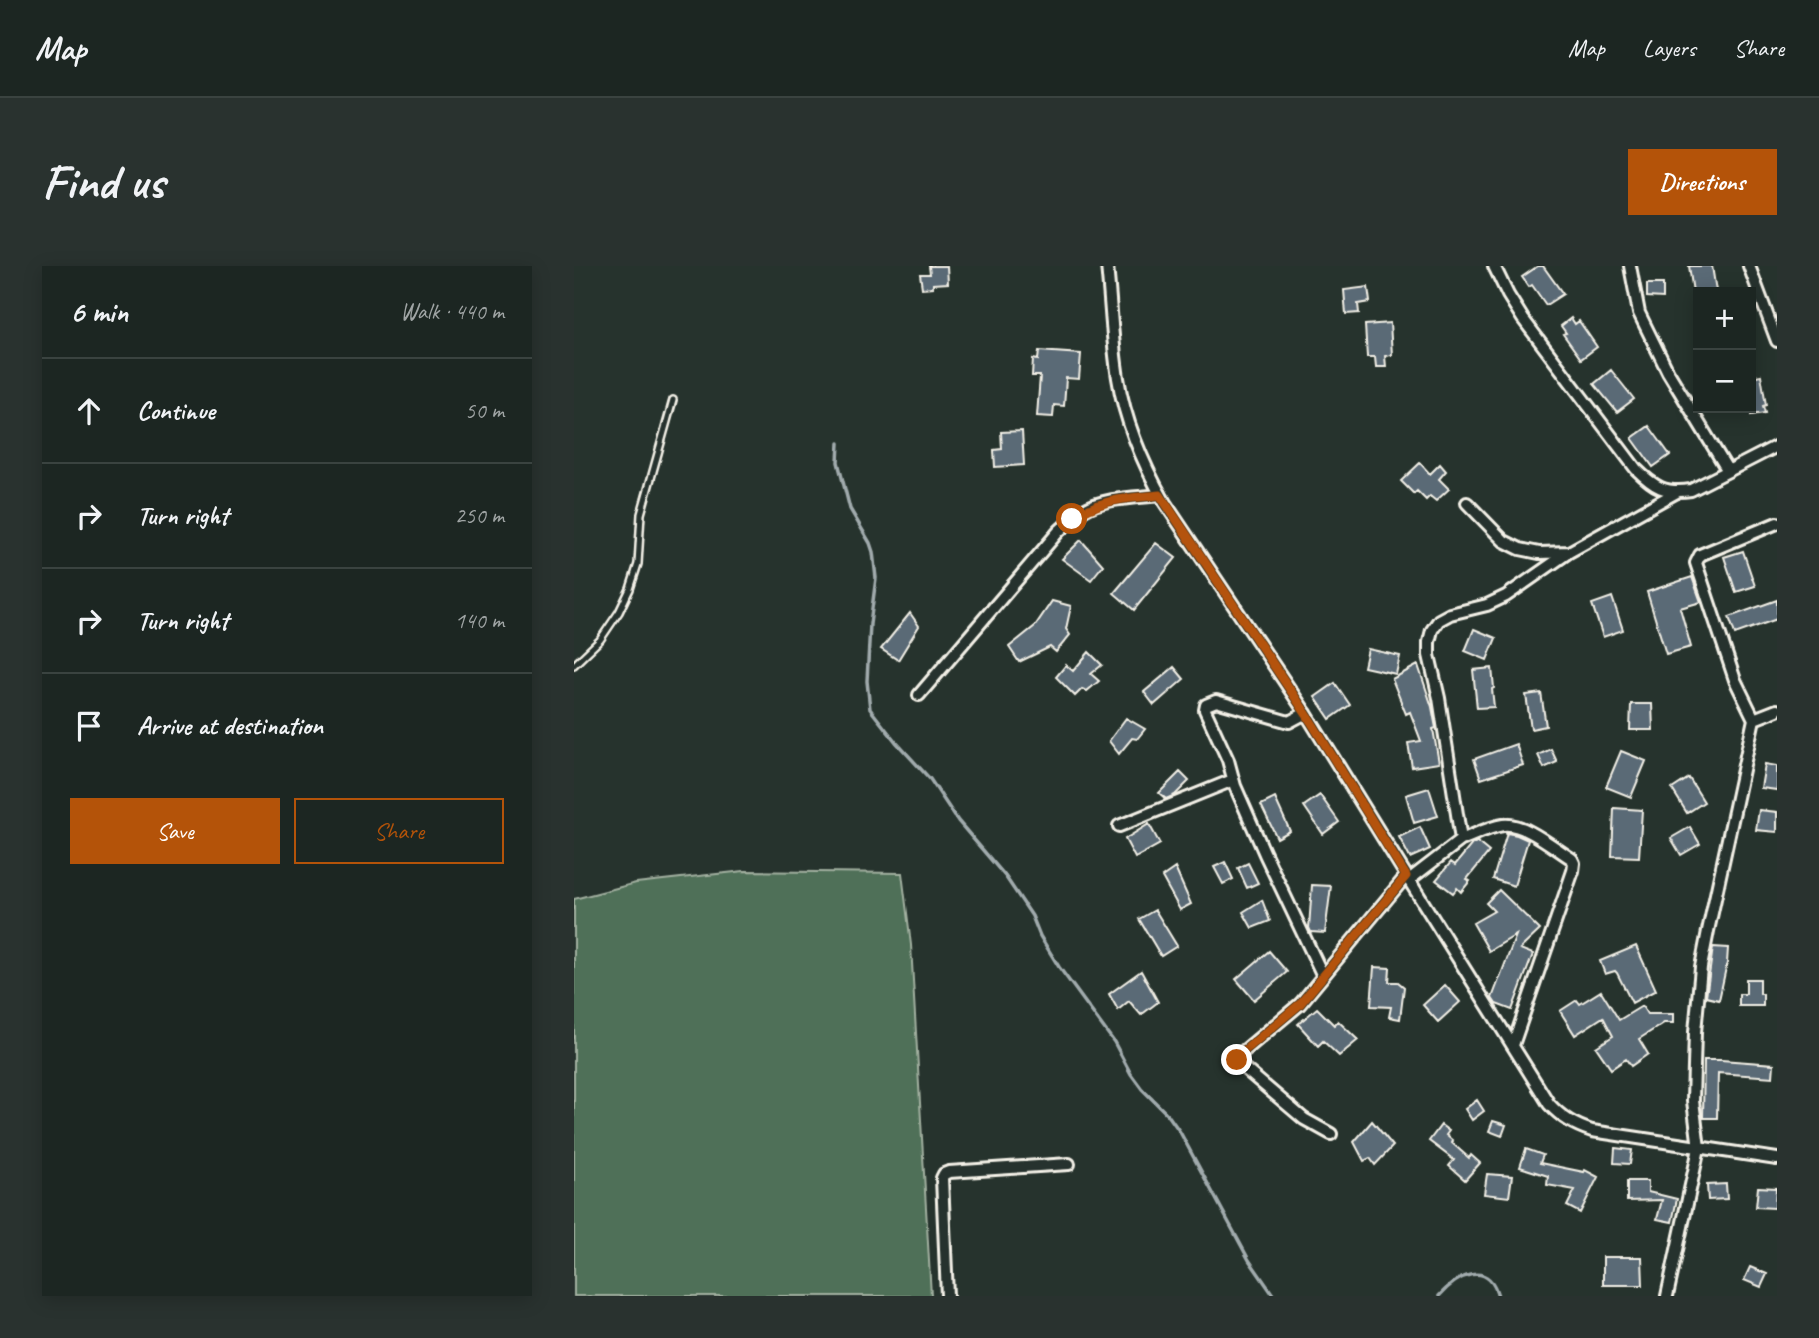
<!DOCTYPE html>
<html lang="en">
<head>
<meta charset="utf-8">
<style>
  body { margin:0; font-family:Caveat,sans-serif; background:#29322f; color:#f1f3f6 }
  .controls { position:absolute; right:21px; top:21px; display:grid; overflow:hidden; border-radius:0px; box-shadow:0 4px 18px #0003 }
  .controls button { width:63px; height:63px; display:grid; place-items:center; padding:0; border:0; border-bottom:2px solid #3a4340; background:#1c2622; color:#f1f3f6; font:35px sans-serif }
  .stop { position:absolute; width:21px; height:21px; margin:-16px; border:5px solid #b45309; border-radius:50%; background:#fff }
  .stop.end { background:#b45309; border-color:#fff; box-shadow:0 2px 7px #0008 }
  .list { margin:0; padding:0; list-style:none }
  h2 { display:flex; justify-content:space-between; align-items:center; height:91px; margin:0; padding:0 28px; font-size:30px }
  h2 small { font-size:23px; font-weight:400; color:#a0a5a5 }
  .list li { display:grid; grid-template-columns:46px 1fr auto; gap:21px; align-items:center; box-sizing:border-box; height:105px; padding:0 28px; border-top:2px solid #3a4340 }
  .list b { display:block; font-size:26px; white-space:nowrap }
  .list em { font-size:23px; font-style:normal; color:#a0a5a5 }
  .actions { display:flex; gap:14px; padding:21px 28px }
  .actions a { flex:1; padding:16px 0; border:2px solid #b45309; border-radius:0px; text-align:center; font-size:24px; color:#b45309 }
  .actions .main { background:#b45309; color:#fff }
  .icon { flex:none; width:38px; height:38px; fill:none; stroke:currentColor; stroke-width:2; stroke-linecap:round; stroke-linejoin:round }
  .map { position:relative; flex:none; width:1203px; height:1030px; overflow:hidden; border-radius:0px }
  header { display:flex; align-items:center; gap:42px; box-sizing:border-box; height:98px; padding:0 35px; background:#1c2622; border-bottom:2px solid #3a4340 }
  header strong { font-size:33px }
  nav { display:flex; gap:38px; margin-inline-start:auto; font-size:24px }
  .intro { display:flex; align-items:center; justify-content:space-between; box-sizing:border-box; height:168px; padding:0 42px }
  h1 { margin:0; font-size:49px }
  .button { padding:18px 32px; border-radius:0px; background:#b45309; color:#fff; font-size:24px; font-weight:700 }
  main { display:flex; gap:42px; padding:0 42px }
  aside { flex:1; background:#1c2622; border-radius:0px; box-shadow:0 4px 18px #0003 }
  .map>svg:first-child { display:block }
  .green { fill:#507059; stroke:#a2b0a0; stroke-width:2 }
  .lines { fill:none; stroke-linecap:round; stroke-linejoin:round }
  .stream { stroke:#a1abad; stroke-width:3.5 }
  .building { fill:#5a6a76; stroke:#f4f1e8; stroke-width:2 }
  .service-casing { stroke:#f4f1e8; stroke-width:10 }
  .minor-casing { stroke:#f4f1e8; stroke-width:16 }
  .service { stroke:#26332d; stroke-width:5 }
  .minor { stroke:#26332d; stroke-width:10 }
  .route { stroke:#b45309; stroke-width:9 }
</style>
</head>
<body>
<header>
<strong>Map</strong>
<nav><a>Map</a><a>Layers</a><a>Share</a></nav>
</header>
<div class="intro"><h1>Find us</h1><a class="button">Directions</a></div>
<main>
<aside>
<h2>6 min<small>Walk · 440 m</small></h2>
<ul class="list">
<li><svg class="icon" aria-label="ahead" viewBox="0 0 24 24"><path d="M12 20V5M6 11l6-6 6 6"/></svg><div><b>Continue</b></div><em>50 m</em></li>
<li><svg class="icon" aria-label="right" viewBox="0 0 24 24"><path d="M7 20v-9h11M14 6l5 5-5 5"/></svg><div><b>Turn right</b></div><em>250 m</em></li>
<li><svg class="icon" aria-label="right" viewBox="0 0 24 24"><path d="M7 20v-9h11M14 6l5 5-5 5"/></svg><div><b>Turn right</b></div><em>140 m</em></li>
<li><svg class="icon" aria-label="arrive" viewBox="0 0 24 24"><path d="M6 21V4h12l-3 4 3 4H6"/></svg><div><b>Arrive at destination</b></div></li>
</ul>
<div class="actions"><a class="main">Save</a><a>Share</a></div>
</aside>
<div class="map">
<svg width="1203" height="1030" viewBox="0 0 1203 1030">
  <rect width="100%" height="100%" fill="#26332d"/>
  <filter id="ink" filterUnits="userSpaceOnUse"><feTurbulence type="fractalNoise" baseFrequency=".0143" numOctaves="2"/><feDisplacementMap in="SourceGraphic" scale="14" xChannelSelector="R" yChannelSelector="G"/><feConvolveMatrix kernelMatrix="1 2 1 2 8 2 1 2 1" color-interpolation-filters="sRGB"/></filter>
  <g filter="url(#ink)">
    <path class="green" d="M170,605L328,607L337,679L357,1030H0V633L62,617Z"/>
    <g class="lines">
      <path class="stream" d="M265,177L264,196L276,243L296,277L299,286L302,312L296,358L293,415L296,443L322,476L356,513L384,555L431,610L458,650L466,670L485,701L540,776L557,808L568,823L594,849L606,866L675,994L700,1030
        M865,1030C883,1010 914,993 924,1030"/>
    </g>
    <path class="building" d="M355,0H373L374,17L359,18V21L348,22L346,8H356Z
      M964,0H969L989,28L972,39L958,19L955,21L948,11Z
      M1115,0H1138L1142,25L1140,26H1119Z
      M1073,18H1089V32L1073,31Z
      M794,21L796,36L784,38L785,47L772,48L770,24Z
      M997,52L1001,58L1005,55L1023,81L1007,93L989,68L992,67L987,60Z
      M816,57L818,89L811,90L812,101H802L801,91H793L791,59Z
      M465,85L507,88L505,113L492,112L490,140L480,139L479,151L463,150L466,110H458L459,93L464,94Z
      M1037,104L1060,133L1043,146L1020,118Z
      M1187,109L1192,139L1189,140L1191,147L1177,149V111Z
      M1075,160L1096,189L1079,201L1058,172Z
      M448,165L450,199L421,201L420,184L428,183L427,166Z
      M846,197L856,208L866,198L872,205L865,213L875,223L862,235L856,230L852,234L843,225L840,228L827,215Z
      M507,274L529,299L517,314L488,293Z
      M582,277L602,292L560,344L540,327Z
      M1169,285L1181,320L1162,326L1150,291Z
      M1118,311L1127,336L1106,342L1117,381L1092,388L1073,326Z
      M1038,331L1049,364L1029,371L1018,338Z
      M1203,334V353L1161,368L1155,351Z
      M478,335L497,340L492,363L496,369L482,386L476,381L445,396L435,381L461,360Z
      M336,347L345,360L324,394L307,383Z
      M900,363L922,372L913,394L891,385Z
      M794,383L826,390L822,408L790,401Z
      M515,386L528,399L517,408L525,415L513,425L508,423L501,430L482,411L492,399L499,405Z
      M844,399L858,441L862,462L859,463L865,497L838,501L834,477L847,475L836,446L832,448L818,413Z
      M600,401L610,413L580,439L570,426Z
      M918,402L920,422L918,423L920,441L903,442L899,404Z
      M761,417L776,439L756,453L741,431Z
      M967,427L972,460L957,463L952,429Z
      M1057,438H1078L1079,464H1056Z
      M552,452L571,463L563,473L558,472L545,488L535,475Z
      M942,478L949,499L907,513L900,493Z
      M977,483L983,496L970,502L964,489Z
      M1047,485L1072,495L1057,531L1032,521Z
      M1191,498L1203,500V524L1187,522Z
      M606,506L615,515L601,529L592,533L585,527Z
      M1115,512L1130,536L1113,547L1098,523Z
      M855,522L864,550L840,557L832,529Z
      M746,529L765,556L749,568L730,540Z
      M701,532L716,565L703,572L687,539Z
      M1040,542L1068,544L1065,591L1038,590Z
      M1185,544L1203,546V566L1182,564Z
      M575,558L586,578L561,592L551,573Z
      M846,561L856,583L836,592L825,571Z
      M1116,561L1126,578L1107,589L1097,572Z
      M933,567L943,569L954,574L940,620L919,613Z
      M903,576L915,586L893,613L896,615L887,626L883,622L879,627L862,614L877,596L881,599L898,578Z
      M651,596L659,613L649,618L640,601Z
      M674,597L684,617L673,622L664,602Z
      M601,602L617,638L606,644L588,611Z
      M738,619L757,620L751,667L737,666L735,662Z
      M925,624L966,664L946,683L959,688L938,744L922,738L918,732L942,669L915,685L899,657L920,645L912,637Z
      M688,634L696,655L678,662L669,646Z
      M581,644L603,680L587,690L565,653Z
      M1062,680L1082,724L1058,737L1043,707L1041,705L1031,708L1026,695Z
      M1139,681L1154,682L1153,697L1145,734L1132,731Z
      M695,685L713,706L680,734L662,713Z
      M800,701L816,702L815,716H824L830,721L826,753L815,751L817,741L797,740Z
      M567,705L584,736L567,749L555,735L544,744L535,728Z
      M1172,713H1186V728H1189V740H1165V728H1172Z
      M871,719L886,736L864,756L849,739Z
      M1027,725L1045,754L1068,740L1073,748H1099V757H1090L1065,773L1074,788L1057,800L1052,793L1037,803L1022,781L1039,770L1029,751L1001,769L986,745L1003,734L1006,738Z
      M743,742L760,759L764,755L784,774L765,790L749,775L744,780L724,758Z
      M1130,794H1147L1200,798L1199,811L1144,807L1143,852H1129Z
      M903,834L910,845L898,854L891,843Z
      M798,855L819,880L801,899L796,892L790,895L780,876Z
      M919,855L932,859L928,870L915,865Z
      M867,859L875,865L872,869L879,875L878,877L895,892L897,889L906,897L891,914L875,900L880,894L855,875Z
      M1041,882L1058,884L1056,898L1040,897Z
      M952,883L969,889L966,897L1010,906L1011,904L1024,911L1006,947L993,940L1001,924L973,919L974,910L946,901Z
      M913,908L938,910L935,931L910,928Z
      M1053,915H1074V926L1103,933L1098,956L1083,953L1088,934L1053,935Z
      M1152,918L1153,933L1134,934L1133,919Z
      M1184,921L1202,922L1201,942L1182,941Z
      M1029,991H1068L1069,1019H1029Z
      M1176,1001L1193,1008L1187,1021L1170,1014Z"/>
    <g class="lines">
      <g class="service-casing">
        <path id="service" d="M0,399L26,374L45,346L56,323L64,298L67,248L99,134"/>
      </g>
      <g class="minor-casing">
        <path id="minor" d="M533,0C537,37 538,75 544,112C551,156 569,198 591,237L733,449L835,614L975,838C988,852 1000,859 1018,865L1203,893
          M920,0L934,29L949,53L1062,203C1080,221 1091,228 1117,224L1203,180
          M1056,0L1065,47L1094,106L1154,205
          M1175,0L1203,75
          M893,237L930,275L946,283L965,287L995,286L1103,226
          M345,429L485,265C493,258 501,250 510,244C532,231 562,232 586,229
          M732,447L715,456L642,435L632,439L631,444L654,494L661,520L691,588L749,710
          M1180,453L1161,414L1122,297L1126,289L1203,257
          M545,560L659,514
          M887,574C900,569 915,561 929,559C950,556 980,582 998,593L1000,597L999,605L939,779
          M835,614L887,574L865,432L855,389V376L858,364L865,354L876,348L913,339L932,330L995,286
          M757,868L730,853L664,797L663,794L664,790L726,738L832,610
          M373,1030L368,912L370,908L375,906L495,898
          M1093,1030L1125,882L1119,835L1121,766L1127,701L1134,665L1180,453L1203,444"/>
      </g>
      <use href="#service" class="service"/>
      <use href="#minor" class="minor"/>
    </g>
  </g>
  <g class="lines" filter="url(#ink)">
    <path class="route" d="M498,253C528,232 551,233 586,229L733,449L832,610L726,738L664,790L663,794"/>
  </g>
</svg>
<div class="controls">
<button>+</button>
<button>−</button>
</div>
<div class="stop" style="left:498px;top:253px"></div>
<div class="stop end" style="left:663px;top:794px"></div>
</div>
</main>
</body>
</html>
